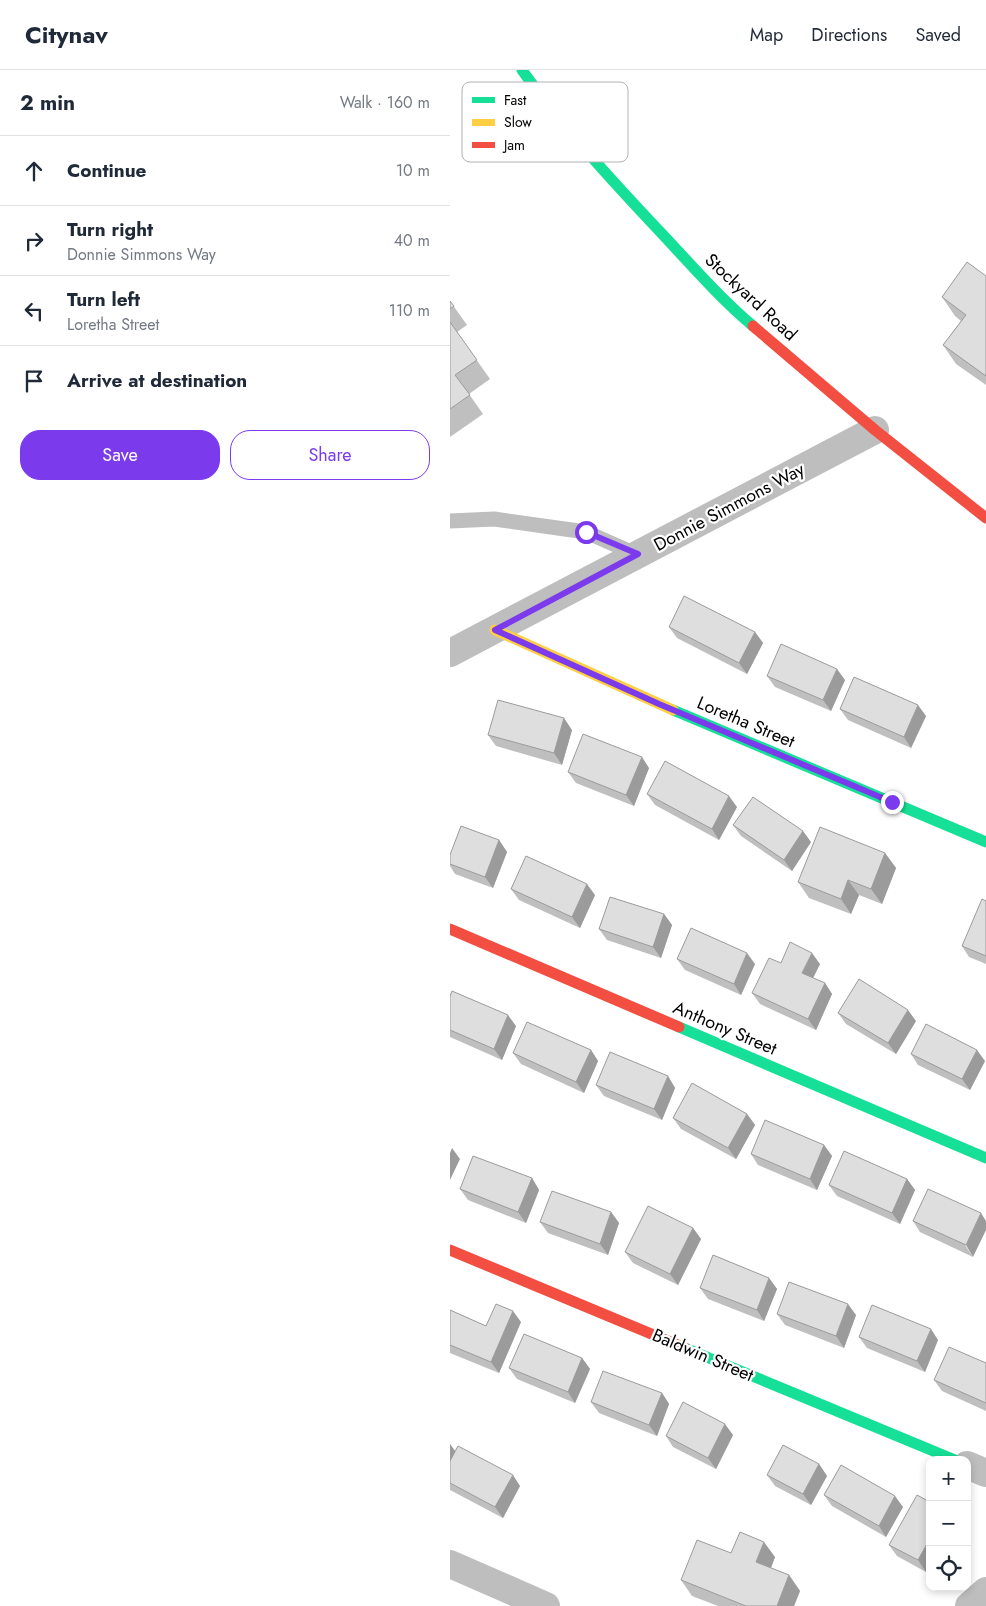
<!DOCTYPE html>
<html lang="en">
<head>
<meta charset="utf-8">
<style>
  body { margin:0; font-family:Jost,sans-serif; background:#f6f6f7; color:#1f2937 }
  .controls { position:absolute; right:15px; bottom:15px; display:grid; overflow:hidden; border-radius:10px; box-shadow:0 2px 8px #0003 }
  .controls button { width:45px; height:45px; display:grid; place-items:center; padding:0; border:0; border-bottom:1px solid #e0e1e3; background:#fff; color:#1f2937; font:25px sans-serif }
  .stop { position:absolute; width:15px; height:15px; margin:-11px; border:4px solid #7c3aed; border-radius:50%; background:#fff }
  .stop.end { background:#7c3aed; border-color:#fff; box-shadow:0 1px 5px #0008 }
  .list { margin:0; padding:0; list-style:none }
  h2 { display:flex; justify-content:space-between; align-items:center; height:65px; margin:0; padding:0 20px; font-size:21px }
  h2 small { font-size:16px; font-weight:400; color:#747a83 }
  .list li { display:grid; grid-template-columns:32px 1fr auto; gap:15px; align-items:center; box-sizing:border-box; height:70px; padding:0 20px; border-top:1px solid #e0e1e3 }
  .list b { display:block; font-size:19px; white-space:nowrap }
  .list p { margin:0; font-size:16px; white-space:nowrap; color:#747a83 }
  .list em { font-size:16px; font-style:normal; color:#747a83 }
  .actions { display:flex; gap:10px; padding:15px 20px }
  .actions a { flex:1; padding:11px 0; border:1px solid #7c3aed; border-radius:20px; text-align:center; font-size:18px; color:#7c3aed }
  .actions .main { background:#7c3aed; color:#fff }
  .icon { flex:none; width:28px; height:28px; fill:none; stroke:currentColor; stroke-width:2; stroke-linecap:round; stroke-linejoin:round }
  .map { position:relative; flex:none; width:536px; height:1536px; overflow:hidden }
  header { display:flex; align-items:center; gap:30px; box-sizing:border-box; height:70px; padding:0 25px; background:#fff; border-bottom:1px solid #e0e1e3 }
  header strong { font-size:24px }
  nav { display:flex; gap:28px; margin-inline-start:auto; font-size:18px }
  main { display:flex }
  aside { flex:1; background:#fff }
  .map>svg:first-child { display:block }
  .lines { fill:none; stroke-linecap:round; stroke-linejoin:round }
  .lane { stroke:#bebebe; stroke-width:15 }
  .street { stroke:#bebebe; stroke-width:28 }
  .fast { stroke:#16e098; stroke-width:11 }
  .slow { stroke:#ffcf43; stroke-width:11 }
  .jam { stroke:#f24e42; stroke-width:11 }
  .wall { fill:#bfbfbf }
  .shaded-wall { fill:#9b9b9b }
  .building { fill:#dedede; stroke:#9b9b9b }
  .route { stroke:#7c3aed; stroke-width:6 }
  .labels { text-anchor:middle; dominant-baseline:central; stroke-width:4.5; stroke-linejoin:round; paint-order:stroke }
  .street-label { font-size:18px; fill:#000; stroke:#fff }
  .key { fill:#fff; stroke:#b2b2b2; stroke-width:1 }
  .key-label { font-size:14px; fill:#000 }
</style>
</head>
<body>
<header>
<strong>Citynav</strong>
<nav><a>Map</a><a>Directions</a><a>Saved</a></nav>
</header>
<main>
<aside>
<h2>2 min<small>Walk · 160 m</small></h2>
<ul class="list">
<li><svg class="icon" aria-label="ahead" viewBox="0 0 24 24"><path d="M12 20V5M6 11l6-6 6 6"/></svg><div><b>Continue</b></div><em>10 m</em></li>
<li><svg class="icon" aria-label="right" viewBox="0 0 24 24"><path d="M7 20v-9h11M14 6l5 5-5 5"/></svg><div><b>Turn right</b><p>Donnie Simmons Way</p></div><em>40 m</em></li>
<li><svg class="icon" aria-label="left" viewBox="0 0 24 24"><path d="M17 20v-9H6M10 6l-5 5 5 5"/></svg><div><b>Turn left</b><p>Loretha Street</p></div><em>110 m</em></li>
<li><svg class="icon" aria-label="arrive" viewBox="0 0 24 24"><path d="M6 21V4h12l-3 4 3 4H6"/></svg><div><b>Arrive at destination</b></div></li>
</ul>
<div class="actions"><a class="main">Save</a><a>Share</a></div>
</aside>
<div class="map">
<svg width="536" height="1536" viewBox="0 0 536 1536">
  <rect width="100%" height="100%" fill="#fff"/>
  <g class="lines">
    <path class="lane" d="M0,451L44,449L136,462L188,485"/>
    <path class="street" d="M0,583L425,360
      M517,1395L536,1403
      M0,1494L96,1536
      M519,1536L536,1521"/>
    <path class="fast" d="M72,0C114,59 165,114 215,167C243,197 271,229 303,256
      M223,640L536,772
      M229,957L536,1088
      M235,1278L505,1390"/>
    <path class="slow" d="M45,560L223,640"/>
    <path class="jam" d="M303,256L425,360L536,448
      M0,859L229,957
      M0,1180L235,1278"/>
  </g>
  <path class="wall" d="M536,206V315L506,294L493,275L511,251L505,246L492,227Z
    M0,231L17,255L7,262L40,309L19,324L33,344L0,367Z
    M219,557L305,562L313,573L297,604L227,568Z
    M317,606L395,610L381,641L325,617Z
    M390,639L476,646L461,678L398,650Z
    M122,660L112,695L46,676L38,665Z
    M199,698L184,736L126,713L118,702Z
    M197,724L287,737L269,770L205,735Z
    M283,755L361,772L342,801L291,766Z
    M49,770L57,782L43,818L5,804L0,796V785Z
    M435,783L446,798L432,834L409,825L401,844L359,828L348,812Z
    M61,819L145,825L130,858L69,830Z
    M536,831V894L519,887L512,876Z
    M214,844L222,855L211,888L157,870L149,859Z
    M227,889L305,894L291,925L235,900Z
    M370,894L363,908L375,913L382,924L366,960L310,934L302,923Z
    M0,926L66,956L52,990L0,967Z
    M388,943L466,951L446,984L396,954Z
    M141,980L148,991L134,1023L71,994L63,983Z
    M461,984L535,991L520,1020L468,995Z
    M218,1006L225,1018L212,1050L154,1026L146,1015Z
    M297,1044L305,1055L286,1089L231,1059L223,1048Z
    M374,1075L382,1086L367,1120L308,1095L301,1084Z
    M82,1108L89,1120L76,1153L18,1130L10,1119Z
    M457,1109L465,1120L450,1154L387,1126L379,1115Z
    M478,1119L523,1187L470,1162L463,1151Z
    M161,1142L169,1153L158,1185L98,1163L90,1152Z
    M243,1158L251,1169L228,1215L183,1193L175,1182Z
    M319,1208L327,1219L314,1251L258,1229L250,1218Z
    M0,1240L36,1256L71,1252L49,1303L0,1283Z
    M327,1244L406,1245L394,1278L335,1255Z
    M409,1267L488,1270L475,1302L417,1278Z
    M132,1288L140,1299L125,1333L67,1309L59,1298Z
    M536,1293V1341L492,1321L484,1310Z
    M212,1323L219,1334L207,1366L149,1343L141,1332Z
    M283,1365L266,1399L223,1377L216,1366Z
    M0,1374L5,1382L70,1416L53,1448L0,1420Z
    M369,1394L377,1406L361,1435L325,1416L317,1405Z
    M374,1425L453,1437L436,1467L382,1436Z
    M480,1432V1494L476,1502L447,1486L439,1475Z
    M281,1483L325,1487L321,1498L339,1505L350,1521L344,1536H268L242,1526L231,1510Z"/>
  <path class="shaded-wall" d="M305,562L313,573L297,604L289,593Z
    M387,599L395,610L381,641L373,630Z
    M468,635L476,646L461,678L454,667Z
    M114,648L122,660L112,695L104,683Z
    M192,687L199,698L184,736L176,725Z
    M279,726L287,737L269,770L262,759Z
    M353,761L361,772L342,801L334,790Z
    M49,770L57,782L43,818L35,807Z
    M435,783L446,798L432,834L421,819Z
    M398,810L409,825L401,844L391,829Z
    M137,814L145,825L130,858L122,847Z
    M214,844L222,855L211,888L203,877Z
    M297,883L305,894L291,925L284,914Z
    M362,883L370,894L360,914L352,903Z
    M375,913L382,924L366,960L358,949Z
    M458,940L466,951L446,984L438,973Z
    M58,945L66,956L52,990L44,979Z
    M141,980L148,991L134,1023L126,1012Z
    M527,980L535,991L520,1020L512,1009Z
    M218,1006L225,1018L212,1050L204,1039Z
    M297,1044L305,1055L286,1089L278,1078Z
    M374,1075L382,1086L367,1120L360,1109Z
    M2,1078L10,1089L0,1110V1083Z
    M82,1108L89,1120L76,1153L68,1142Z
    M457,1109L465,1120L450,1154L442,1143Z
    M161,1142L169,1153L158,1185L150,1174Z
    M531,1143L536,1151V1160L523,1187L516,1175Z
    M243,1158L251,1169L228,1215L220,1204Z
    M319,1208L327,1219L314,1251L307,1240Z
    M398,1234L406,1245L394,1278L386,1266Z
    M63,1241L71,1252L49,1303L41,1292Z
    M481,1259L488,1270L475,1302L467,1291Z
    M132,1288L140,1299L125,1333L118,1322Z
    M212,1323L219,1334L207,1366L199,1355Z
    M275,1354L283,1365L266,1399L258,1388Z
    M0,1374L8,1385L0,1402Z
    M369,1394L377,1406L361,1435L353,1424Z
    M63,1405L70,1416L53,1448L45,1437Z
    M445,1426L453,1437L436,1467L429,1456Z
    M314,1472L325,1487L317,1508L306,1492Z
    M477,1474L480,1477V1494L476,1502L468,1490Z
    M339,1505L350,1521L344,1536H327Z"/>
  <path class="building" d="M517,192L536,206V306L493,275L516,245L492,227Z
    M0,231L4,236L0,239Z
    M0,252L27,290L5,305L20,325L0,339Z
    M234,526L305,562L289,593L219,557Z
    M331,574L387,599L373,630L317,606Z
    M404,607L468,635L454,667L390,639Z
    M48,630L114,648L104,683L38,665Z
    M133,664L192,687L176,725L118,702Z
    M215,691L279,726L262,759L197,724Z
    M303,727L353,761L334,790L283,755Z
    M11,756L49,770L35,807L0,794V785Z
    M370,757L435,783L421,819L398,810L391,829L348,812Z
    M76,786L137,814L122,847L61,819Z
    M160,827L214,844L203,877L149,859Z
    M532,829L536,831V886L512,876Z
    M241,858L297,883L284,914L227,889Z
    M340,872L362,883L352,903L375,913L358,949L302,923L319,888L331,893Z
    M409,909L458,940L438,973L388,943Z
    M2,921L58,945L44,979L0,960V926Z
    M77,952L141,980L126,1012L63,983Z
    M476,954L527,980L512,1009L461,984Z
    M160,982L218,1006L204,1039L146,1015Z
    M242,1013L297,1044L278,1078L223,1048Z
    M315,1050L374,1075L360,1109L301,1084Z
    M394,1081L457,1109L442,1143L379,1115Z
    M23,1086L82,1108L68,1142L10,1119Z
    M478,1119L531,1143L516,1175L463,1151Z
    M102,1121L161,1142L150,1174L90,1152Z
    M198,1136L243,1158L220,1204L175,1182Z
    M263,1185L319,1208L307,1240L250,1218Z
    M339,1212L398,1234L386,1266L327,1244Z
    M46,1234L63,1241L41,1292L0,1275V1240L36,1256Z
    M422,1235L481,1259L467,1291L409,1267Z
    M74,1264L132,1288L118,1322L59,1298Z
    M499,1277L536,1293V1333L484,1310Z
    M153,1301L212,1323L199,1355L141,1332Z
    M233,1332L275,1354L258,1388L216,1366Z
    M333,1375L369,1394L353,1424L317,1405Z
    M8,1376L63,1405L45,1437L0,1413V1391Z
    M391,1395L445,1426L429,1456L374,1425Z
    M467,1425L480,1432V1475L477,1474L468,1490L439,1475Z
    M290,1462L314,1472L306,1492L339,1505L327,1536H296L231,1510L247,1470L281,1483Z"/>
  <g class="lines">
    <path class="route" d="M136,462L188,484L45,560L209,634L442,732"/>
  </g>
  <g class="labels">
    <g class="street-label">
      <text transform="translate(301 227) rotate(43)">Stockyard Road</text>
      <text transform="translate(279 437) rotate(-28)">Donnie Simmons Way</text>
      <text transform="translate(296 652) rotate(23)">Loretha Street</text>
      <text transform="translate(275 958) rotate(23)">Anthony Street</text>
      <text transform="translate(253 1285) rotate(23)">Baldwin Street</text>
    </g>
  </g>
  <rect x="12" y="12" width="166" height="80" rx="8" class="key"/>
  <rect x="22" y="27" width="23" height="6" fill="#16e098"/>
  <rect x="22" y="49" width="23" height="7" fill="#ffcf43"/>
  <rect x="22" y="72" width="23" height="6" fill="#f24e42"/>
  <g class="key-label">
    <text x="54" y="35">Fast</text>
    <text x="54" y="57">Slow</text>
    <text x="54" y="80">Jam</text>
  </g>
</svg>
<div class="controls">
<button>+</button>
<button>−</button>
<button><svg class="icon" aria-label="locate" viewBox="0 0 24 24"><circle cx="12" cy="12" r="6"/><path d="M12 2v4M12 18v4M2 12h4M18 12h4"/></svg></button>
</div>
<div class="stop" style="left:136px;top:462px"></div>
<div class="stop end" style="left:442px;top:732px"></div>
</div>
</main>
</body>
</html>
